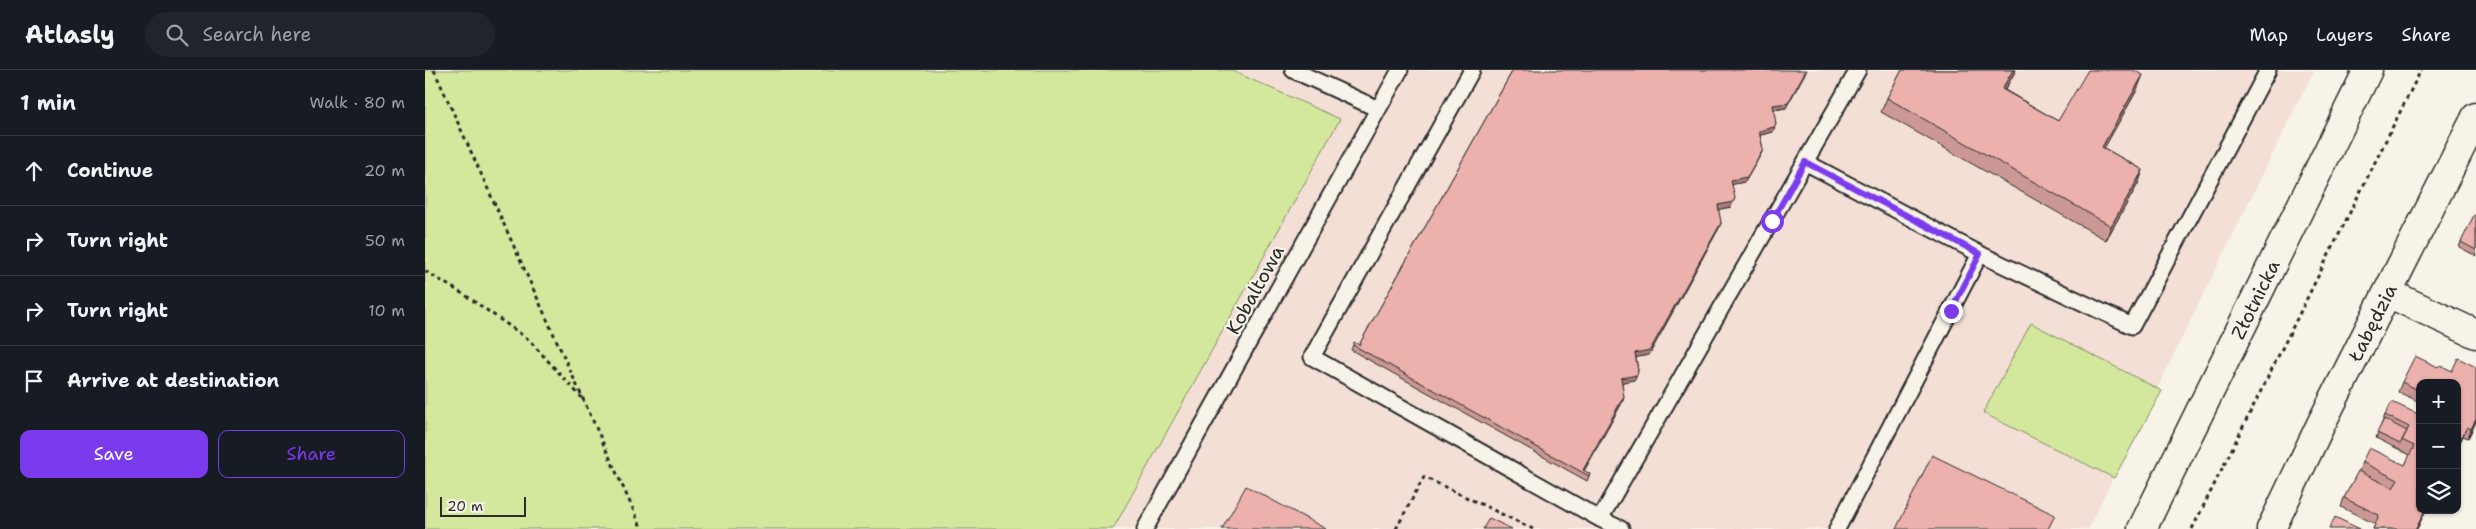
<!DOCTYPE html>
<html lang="en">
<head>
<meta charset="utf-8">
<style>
  body { margin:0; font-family:"Shantell Sans",sans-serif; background:#20242c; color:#f1f3f6 }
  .controls { position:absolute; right:15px; bottom:15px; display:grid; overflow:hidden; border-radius:10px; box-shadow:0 1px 4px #0004 }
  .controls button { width:45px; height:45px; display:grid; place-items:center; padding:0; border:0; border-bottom:1px solid #363941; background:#171b24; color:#f1f3f6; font:25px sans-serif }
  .scale { position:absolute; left:15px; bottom:12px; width:86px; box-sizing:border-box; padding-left:5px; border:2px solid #2b2b2b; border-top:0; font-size:14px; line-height:18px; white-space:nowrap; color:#2b2b2b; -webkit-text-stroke:4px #f7f3e8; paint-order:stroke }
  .stop { position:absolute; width:15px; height:15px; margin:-11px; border:4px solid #7c3aed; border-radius:50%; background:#fff }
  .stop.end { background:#7c3aed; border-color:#fff; box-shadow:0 1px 5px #0008 }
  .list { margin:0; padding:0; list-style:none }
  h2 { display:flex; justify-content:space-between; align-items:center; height:65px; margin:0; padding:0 20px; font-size:21px }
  h2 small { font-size:16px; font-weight:400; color:#9ea1a6 }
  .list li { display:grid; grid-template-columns:32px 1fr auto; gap:15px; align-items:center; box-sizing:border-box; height:70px; padding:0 20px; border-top:1px solid #363941 }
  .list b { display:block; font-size:19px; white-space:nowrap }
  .list em { font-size:16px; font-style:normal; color:#9ea1a6 }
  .actions { display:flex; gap:10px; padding:15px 20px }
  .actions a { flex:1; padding:11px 0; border:1px solid #7c3aed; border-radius:10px; text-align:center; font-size:18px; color:#7c3aed }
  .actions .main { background:#7c3aed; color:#fff }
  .icon { flex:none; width:28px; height:28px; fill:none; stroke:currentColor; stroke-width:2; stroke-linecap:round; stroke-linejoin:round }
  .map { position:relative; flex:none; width:2051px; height:459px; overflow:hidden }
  header { display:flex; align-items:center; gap:30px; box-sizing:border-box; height:70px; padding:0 25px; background:#171b24; border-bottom:1px solid #363941 }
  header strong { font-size:24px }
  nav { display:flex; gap:28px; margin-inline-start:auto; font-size:18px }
  .search { width:350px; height:45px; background:#20242c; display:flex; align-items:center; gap:12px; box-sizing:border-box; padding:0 18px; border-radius:28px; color:#9ea1a6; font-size:19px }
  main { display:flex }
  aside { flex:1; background:#171b24 }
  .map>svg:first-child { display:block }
  .built { fill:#f4dfd6 }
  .green { fill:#d4e89d; stroke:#808a64 }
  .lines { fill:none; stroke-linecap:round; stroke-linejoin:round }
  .lane-casing { stroke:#2b2b2b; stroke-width:19 }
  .street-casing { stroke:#2b2b2b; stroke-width:31 }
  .secondary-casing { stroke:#2b2b2b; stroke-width:31 }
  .path { stroke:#2b2b2b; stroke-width:3; stroke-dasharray:4 4; stroke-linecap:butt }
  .lane { stroke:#f7f3e8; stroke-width:15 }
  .street { stroke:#f7f3e8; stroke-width:28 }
  .secondary { stroke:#f7f3e8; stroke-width:28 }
  .wall { fill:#cb9895; stroke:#2b2b2b }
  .shaded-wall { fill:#a57c79; stroke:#2b2b2b }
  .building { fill:#ecb1ad; stroke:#2b2b2b }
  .route { stroke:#7c3aed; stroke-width:6 }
  .labels { text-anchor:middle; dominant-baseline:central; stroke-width:4.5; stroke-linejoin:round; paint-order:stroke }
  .street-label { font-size:19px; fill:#2b2b2b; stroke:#f7f3e8 }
</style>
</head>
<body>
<header>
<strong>Atlasly</strong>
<div class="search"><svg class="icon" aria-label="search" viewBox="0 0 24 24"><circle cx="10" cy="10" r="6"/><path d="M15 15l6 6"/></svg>Search here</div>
<nav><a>Map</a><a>Layers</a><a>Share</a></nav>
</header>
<main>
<aside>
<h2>1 min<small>Walk · 80 m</small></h2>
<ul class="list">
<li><svg class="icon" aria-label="ahead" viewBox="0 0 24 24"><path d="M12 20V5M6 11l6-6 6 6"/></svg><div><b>Continue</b></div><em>20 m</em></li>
<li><svg class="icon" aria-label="right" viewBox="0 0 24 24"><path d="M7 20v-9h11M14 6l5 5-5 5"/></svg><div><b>Turn right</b></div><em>50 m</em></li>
<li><svg class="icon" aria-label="right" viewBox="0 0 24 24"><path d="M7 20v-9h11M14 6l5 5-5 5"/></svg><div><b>Turn right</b></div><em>10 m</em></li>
<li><svg class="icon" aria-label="arrive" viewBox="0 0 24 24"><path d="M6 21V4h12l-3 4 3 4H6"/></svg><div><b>Arrive at destination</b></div></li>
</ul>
<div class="actions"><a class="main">Save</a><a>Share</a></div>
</aside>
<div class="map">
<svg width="2051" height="459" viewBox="0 0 2051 459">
  <rect width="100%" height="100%" fill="#f7f3e8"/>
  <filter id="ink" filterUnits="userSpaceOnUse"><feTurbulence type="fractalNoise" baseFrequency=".02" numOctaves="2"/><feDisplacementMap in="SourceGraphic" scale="10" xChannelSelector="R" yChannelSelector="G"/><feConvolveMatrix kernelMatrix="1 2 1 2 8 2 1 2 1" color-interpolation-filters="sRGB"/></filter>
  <g filter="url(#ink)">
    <path class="built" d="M805,0H1889L1663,459H688L915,49Z"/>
    <path class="green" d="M0,0H805L915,49L688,459H0Z
      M1606,253L1737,321L1689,408L1558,343Z"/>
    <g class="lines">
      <g class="lane-casing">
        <path id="lane" d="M868,0L953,39
          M1047,0L887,287L1175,449L1433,0
          M1380,92L1555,184L1412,459
          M1555,184L1707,256L1843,0
          M1175,449L1196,459
          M720,459L975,0"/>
      </g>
      <g class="street-casing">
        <g id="street">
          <path d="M1963,223L2051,264"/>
          <path id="s1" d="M1846,459L1896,354L2051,47"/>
        </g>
      </g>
      <g class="secondary-casing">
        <g id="secondary">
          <path id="s2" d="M1717,459L1943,0"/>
        </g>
      </g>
      <path class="path" d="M9,0L217,459
        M0,201L43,227L103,269L157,328
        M971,459L999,407L1108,459
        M1767,459L1996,0"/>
      <use href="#lane" class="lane"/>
      <use href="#street" class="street"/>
      <use href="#secondary" class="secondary"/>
    </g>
    <path class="wall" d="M1088,0L1361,38L1349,40L1348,62L1335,65L1338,79L1336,84L1320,112L1307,114L1306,137L1293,139L1296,153L1294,158L1224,285L1211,287L1213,301L1210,310L1197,312L1198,331L1159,401L1165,404L1162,411L926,280L928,275H934Z
      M1477,0H1591L1580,20L1633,51L1712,20L1679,78L1718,100L1713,114L1681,170L1456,42L1462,28Z
      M2051,146V186L2034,177L2036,172Z
      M2013,297L2027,301L2051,297V352L2043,368L2038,366L2032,378V313H1995V332L1973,322L1977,312Z
      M1960,345H1995V440H2001L1992,459H1948L1950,454L1916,437L1919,428L1934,401L1937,392L1980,395L1985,385L1951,368Z"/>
    <path class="shaded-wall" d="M1381,0H1382L1361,38L1346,40L1348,35Z
      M1588,0H1591L1572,33L1577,19Z
      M1718,5L1712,20L1672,91L1677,77Z
      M1351,54L1348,62L1332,66L1334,61Z
      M1338,79L1336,84L1320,112L1305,115L1306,110Z
      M1718,100L1713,114L1681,170L1686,156Z
      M1310,128L1306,137L1291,140L1293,135Z
      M1296,153L1294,158L1224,285L1208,288L1210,283Z
      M1213,301L1210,310L1194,313L1196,308Z
      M1199,326L1198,331L1158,403V400Z
      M2051,349V352L2043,368L2046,359Z
      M2042,357L2038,366L2032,378V375Z
      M2000,440H2001L1992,459H1991Z"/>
    <path class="building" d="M1088,0H1381L1363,33L1348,35L1351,54L1349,57L1334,61L1338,79L1322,107L1306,110L1310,128L1308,132L1293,135L1296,153L1225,280L1210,283L1213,301L1212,305L1196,308L1199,326L1158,400L1165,404L1164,406L928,275L929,272L934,275Z
      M1477,0H1588L1577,19L1633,51L1663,0H1708L1718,5L1677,77L1718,100L1686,156L1462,28Z
      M2049,145L2051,146V180L2036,172Z
      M1990,286L2013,297L2015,295L2027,301L2033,288L2051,297V349L2046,359L2042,357L2032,375V313H1995V321L1977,312Z
      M1967,332L1995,345V440H2000L1991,459H1948L1954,445L1919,428L1933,401L1968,418L1973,410L1937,392L1944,378L1980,395L1989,376L1977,370L1984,357L1960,345Z
      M1959,349L1982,361L1975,374L1952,363Z
      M1507,385L1630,445L1623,459H1471Z
      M821,416L901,459H797Z
      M1910,447L1935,459H1904Z
      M1064,448L1087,459H1058Z"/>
  </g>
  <g class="lines" filter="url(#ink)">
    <path class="route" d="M1347,151L1380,92L1555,184L1526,241"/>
  </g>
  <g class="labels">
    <g class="street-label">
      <text transform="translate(830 220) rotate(-61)">Kobaltowa</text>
      <text stroke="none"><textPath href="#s2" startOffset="256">Złotnicka</textPath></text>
      <text stroke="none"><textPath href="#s1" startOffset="230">Łabędzia</textPath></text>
    </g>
  </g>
</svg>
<div class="controls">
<button>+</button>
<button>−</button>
<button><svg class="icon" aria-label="layers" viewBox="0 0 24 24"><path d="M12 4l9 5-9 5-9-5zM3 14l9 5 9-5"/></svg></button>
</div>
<div class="scale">20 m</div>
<div class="stop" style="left:1347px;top:151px"></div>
<div class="stop end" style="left:1526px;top:241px"></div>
</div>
</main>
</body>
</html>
